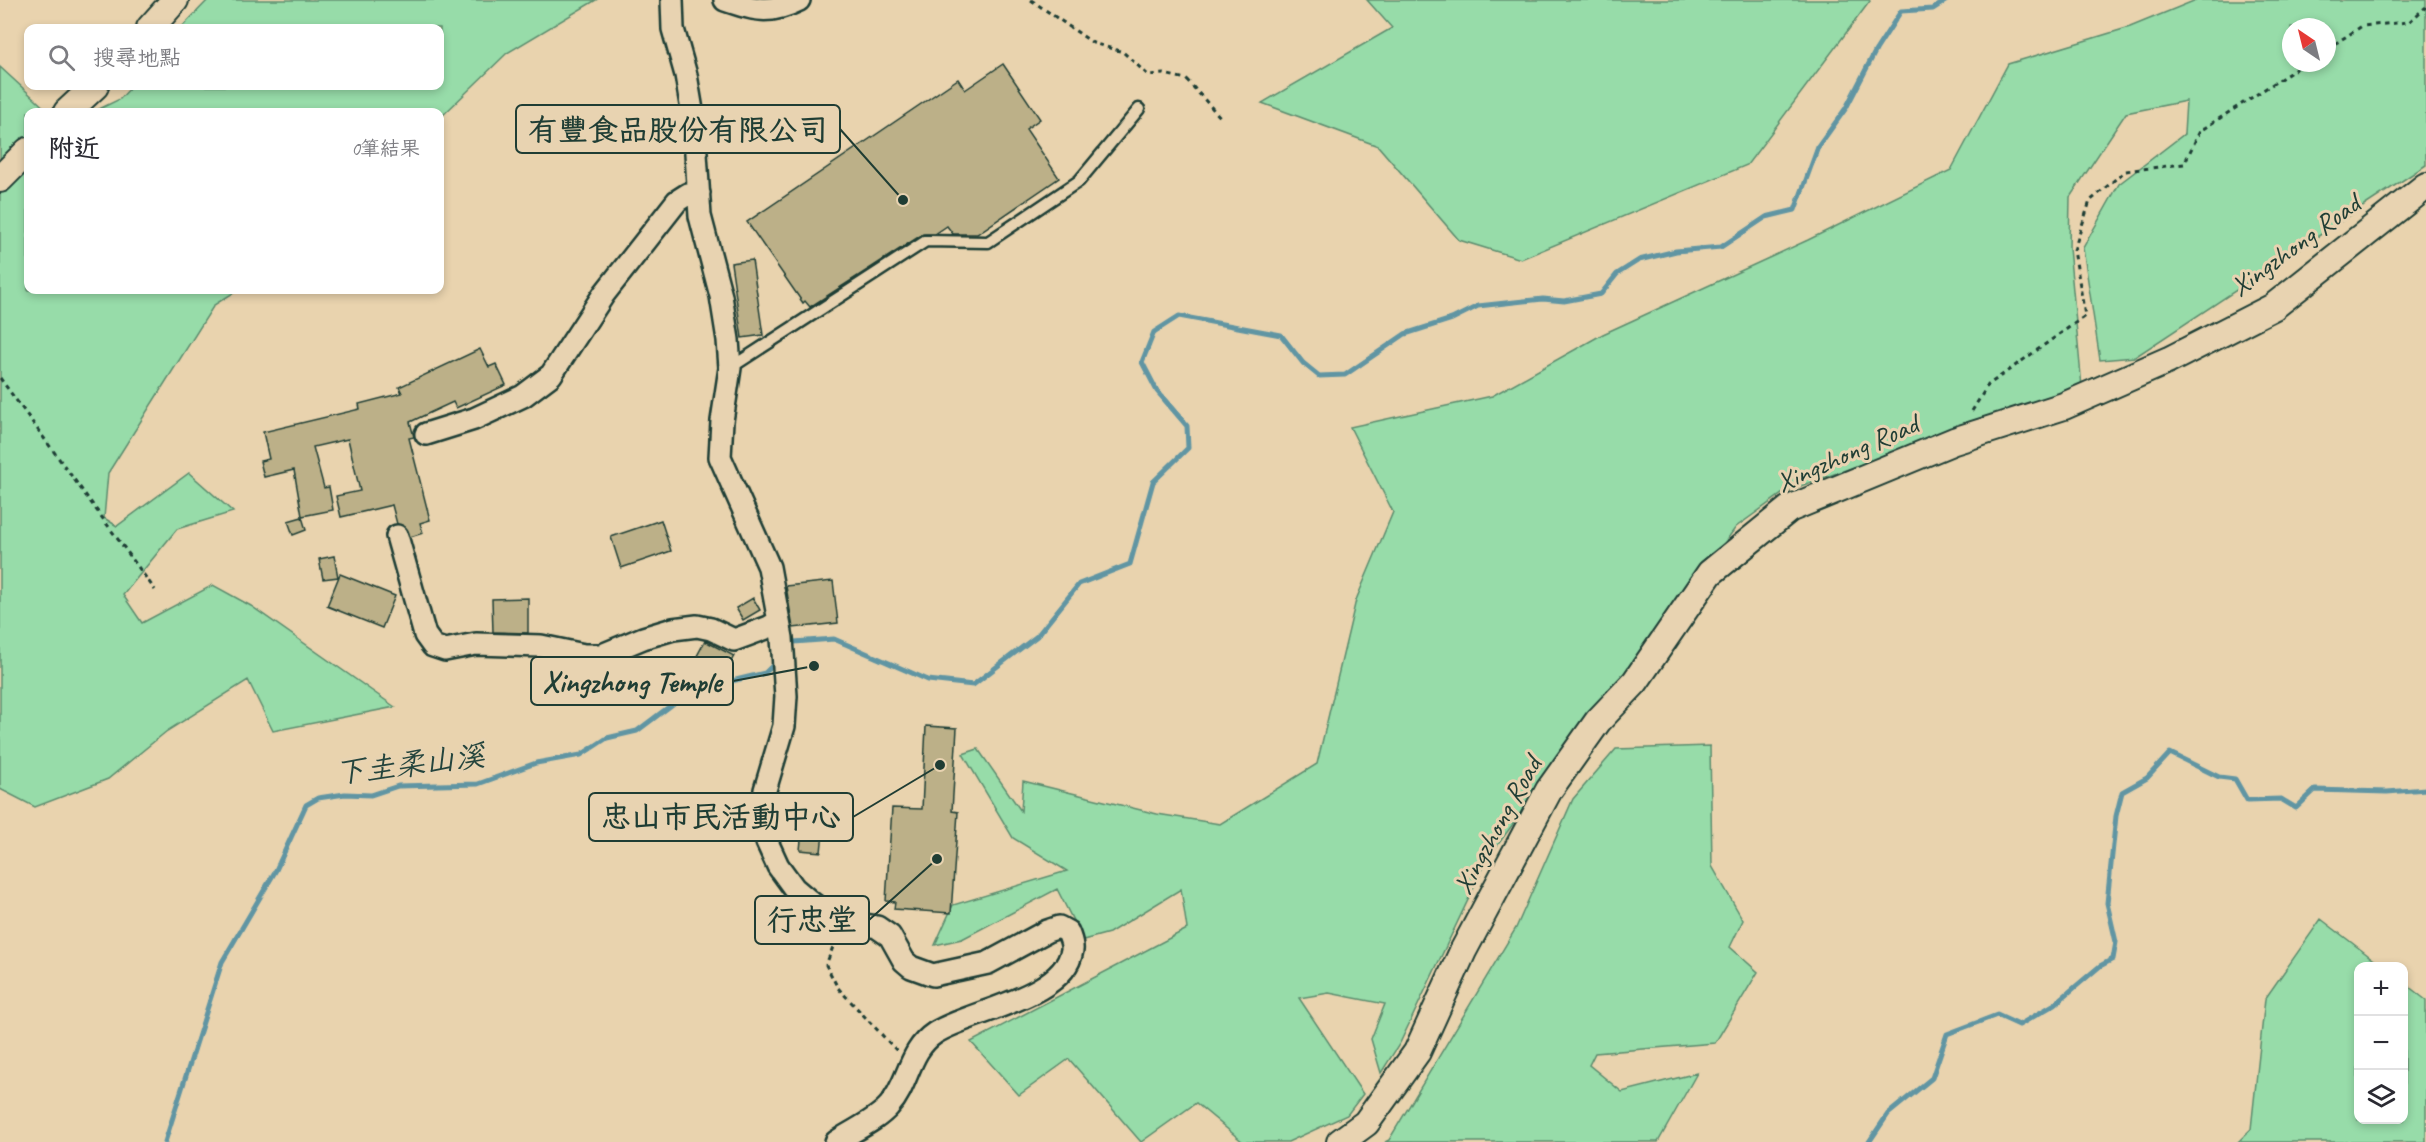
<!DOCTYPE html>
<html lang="zh-TW">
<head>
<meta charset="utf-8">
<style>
  body { margin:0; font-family:Caveat,"LXGW WenKai TC",sans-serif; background:#f7f7f7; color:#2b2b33 }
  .controls { position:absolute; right:18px; bottom:18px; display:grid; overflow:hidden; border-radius:12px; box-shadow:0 3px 9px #0003 }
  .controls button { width:54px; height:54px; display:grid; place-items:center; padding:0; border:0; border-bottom:2px solid #e1e1e2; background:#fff; color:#2b2b33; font:30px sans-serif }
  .compass { position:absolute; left:2282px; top:18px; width:54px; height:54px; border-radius:50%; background:#fff; box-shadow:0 3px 9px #0003; rotate:325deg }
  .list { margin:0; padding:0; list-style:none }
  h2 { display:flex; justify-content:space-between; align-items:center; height:78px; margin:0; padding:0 24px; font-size:26px }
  h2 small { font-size:20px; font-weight:400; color:#7c7c81 }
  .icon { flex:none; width:33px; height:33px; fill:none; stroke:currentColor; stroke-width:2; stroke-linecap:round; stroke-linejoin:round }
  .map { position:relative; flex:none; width:2426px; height:1142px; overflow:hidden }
  .search { position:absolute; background:#fff; box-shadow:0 3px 9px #0003; left:24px; top:24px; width:420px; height:66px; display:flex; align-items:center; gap:15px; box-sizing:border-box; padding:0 21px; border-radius:12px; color:#7c7c81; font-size:22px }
  .panel { position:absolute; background:#fff; box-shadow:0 3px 9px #0003; left:24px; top:108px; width:420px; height:186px; border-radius:12px }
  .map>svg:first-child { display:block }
  .green { fill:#97dca9; stroke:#5b8c6e; stroke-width:1.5; fill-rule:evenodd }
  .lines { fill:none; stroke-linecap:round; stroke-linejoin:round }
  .stream { stroke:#6095a3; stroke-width:5 }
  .building { fill:#bcb088; stroke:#1f3d34; stroke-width:1.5 }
  .service-casing { stroke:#1f3d34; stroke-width:15 }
  .minor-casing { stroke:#1f3d34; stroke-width:26 }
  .tertiary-casing { stroke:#1f3d34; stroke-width:30 }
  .path { stroke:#1f3d34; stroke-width:3; stroke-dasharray:4.5 4.5; stroke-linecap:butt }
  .service { stroke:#e8d3b1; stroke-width:10 }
  .minor { stroke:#e8d3b1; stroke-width:21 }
  .tertiary { stroke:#e8d3b1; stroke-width:26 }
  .labels { text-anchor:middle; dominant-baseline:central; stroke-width:6; stroke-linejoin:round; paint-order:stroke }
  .street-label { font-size:28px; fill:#1f3d34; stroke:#e8d3b1 }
  .water-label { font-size:30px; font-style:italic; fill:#24443d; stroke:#e8d3b1 }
  .leader { fill:none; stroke:#1f3d34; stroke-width:2 }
  .callout-dot { fill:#1f3d34; stroke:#e8d3b1; stroke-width:2 }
  .callout { fill:#e8d3b1; stroke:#1f3d34; stroke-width:2 }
  .callout-label { font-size:30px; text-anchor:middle; font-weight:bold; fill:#1f3d34 }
</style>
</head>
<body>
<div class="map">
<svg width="2426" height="1142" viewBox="0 0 2426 1142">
  <rect width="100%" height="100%" fill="#e9d3ae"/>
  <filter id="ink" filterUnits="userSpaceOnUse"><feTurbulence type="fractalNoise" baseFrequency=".0167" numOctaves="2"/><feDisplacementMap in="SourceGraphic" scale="12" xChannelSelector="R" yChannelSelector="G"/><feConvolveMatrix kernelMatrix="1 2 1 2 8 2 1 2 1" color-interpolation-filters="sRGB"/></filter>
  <g filter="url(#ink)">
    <path class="green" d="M208,0H596L507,53L440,118V112H93L120,99L132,86H440V28H181Z
      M1367,0H1869L1870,1L1747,165L1521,259L1459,240L1378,146L1262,103L1392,28Z
      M2196,0H2426V165L2135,357L2100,360L2083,248L2119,184L2184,134L2186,101L2126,113L2070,197L2069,248L2082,387L1786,491L1736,527L1708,565L1649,668L1566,752L1488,858L1400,1043L1381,1073L1371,1039L1385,1004L1329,993L1299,998L1363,1094L1347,1115L1288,1142H1243L1196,1103L1141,1142L1069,1059L1019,1095L971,1042L1187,929L1181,889L1109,933L1083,940L1057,889L962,939L935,945L953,905L1067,871L1013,838L963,754L978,749L1021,811L1023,781L1157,814L1220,824L1317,764L1356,600L1393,512L1350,427L1492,396L1603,334L1808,240L1951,170L2008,64L2130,27ZM2291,27H2327V63H2291Z
      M0,67L49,112H28V290H238L214,305L108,473L104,518L117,526L189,473L233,512L177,529L123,595L142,623L213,585L251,606L395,707L273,731L248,680L167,731L108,779L35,807L0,789Z
      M1710,746L1712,866L1743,920L1730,947L1758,972L1715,1043L1595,1053L1589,1065L1622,1092L1697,1073L1658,1142H1385L1389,1140L1516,928L1573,799L1616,749Z
      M2321,919L2382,966H2358V1120H2404V983L2426,1000V1142H2238L2251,1129L2265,999Z"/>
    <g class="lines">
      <path class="stream" d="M790,647L794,642L834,639L928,680L973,685L1037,636L1079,584L1130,564L1153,482L1188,448L1187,426L1157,391L1142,362L1154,332L1179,316L1281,335L1303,363L1319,376L1345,375L1405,334L1452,319L1478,306L1543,299L1564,301L1601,294L1617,274L1639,260L1676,251L1721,247L1766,217L1795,210L1818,147L1846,108L1876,50L1901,11L1933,9L1947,0
        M165,1142L222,962L276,870L306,805L318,798L345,794L371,795L398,786L478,784L536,763L581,755L607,738L637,731L690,691L765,673L778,660
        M1869,1142L1888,1114L1932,1078L1947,1034L1997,1015L2019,1025L2055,1004L2100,966L2113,959L2116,942L2107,903L2116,816L2122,792L2147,778L2170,753L2219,777L2235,779L2247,800L2281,799L2296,808L2315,790L2387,792L2426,789"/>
    </g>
    <path class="building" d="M1003,64L1040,119L1026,129L1059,178L977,234H953L947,226L935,234H923L810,307L805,301L803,303L747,222L958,79L965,90Z
      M752,260L763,335L742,338L731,263Z
      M480,349L489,367L496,364L506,385L456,408L453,402L410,422L414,437L409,438L430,520L420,523L423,533L410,537L405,527L397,524L392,505L341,517L336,496L360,491L348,439L313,447L324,488L329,487L333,510L302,516L294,470L264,477L260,461L269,459L263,432L360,409L359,404L402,393L399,387Z
      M302,517L306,530L293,535L288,521Z
      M661,520L671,551L621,568L611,537Z
      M334,556L338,577L323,579L319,559Z
      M340,574L395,596L382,628L327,606Z
      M833,581L838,623L793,628L786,586Z
      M528,598V633L493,632L492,599Z
      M753,598L760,610L743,620L736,608Z
      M705,641L734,656L723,676L716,672L711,681L690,669Z
      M926,726L957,728L952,811L958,812L951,913L894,909L895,902L886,901L892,808L922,809Z
      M803,821L824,823L821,852L800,850Z"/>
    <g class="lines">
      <g class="service-casing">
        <path id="service" d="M730,368L926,241L988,242L1079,181L1139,109"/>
      </g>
      <g class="minor-casing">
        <path id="minor" d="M672,0L673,29L686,75L694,122L700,216L721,296L728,340L730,368L722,421L720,457L769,567L782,638L786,696L784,726L765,790L762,817L767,842L778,866L794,888L813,904L836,920L877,927L890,936L904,961L911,967L933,975L988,963L1047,931L1059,927L1068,932C1070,938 1073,944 1072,950C1065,998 969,1011 935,1033C908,1051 909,1084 889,1106C876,1121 852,1131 836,1142
          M725,0C754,10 769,15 799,0
          M426,434L474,419L523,396L551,375L604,294L648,238L677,201L688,194L699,193
          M397,536L425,635L433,646L445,650L476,644L541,646L584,655H602L643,638L673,629L697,626L711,629L734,640L769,627L779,621"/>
      </g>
      <g class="tertiary-casing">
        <path id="tertiary" d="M150,28L175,0
          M67,112L95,86
          M0,179L28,151
          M1340,1142L1366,1123L1417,1052L1463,951L1549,790L1598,721L1635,682L1710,573L1789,509L1954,441L2064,406L2169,360L2273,307L2426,186"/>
      </g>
      <path class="path" d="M1031,0L1093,43L1123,52L1148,75L1164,74L1186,79L1221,118
        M2327,49L2362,26L2409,22L2426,7
        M0,378L155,590
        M1972,411L1988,385L2085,316L2074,250L2090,201L2125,171L2184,164L2200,131L2305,63
        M836,939L826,965L838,988L897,1051"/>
      <use href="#service" class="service"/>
      <use href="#minor" class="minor"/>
      <use href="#tertiary" class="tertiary"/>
    </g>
  </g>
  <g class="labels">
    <g class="street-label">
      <text transform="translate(2295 245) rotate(-36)">Xingzhong Road</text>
      <text transform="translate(1847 453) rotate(-24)">Xingzhong Road</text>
      <text transform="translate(1497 825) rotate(-61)">Xingzhong Road</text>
    </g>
    <g class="water-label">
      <text transform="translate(410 764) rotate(-7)">下圭柔山溪</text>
    </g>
  </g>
  <path class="leader" d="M903 200L840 129M814 666L733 681M940 765L853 817M937 859L869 920"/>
  <g class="callout-dot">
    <circle cx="903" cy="200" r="6"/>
    <circle cx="814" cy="666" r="6"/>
    <circle cx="940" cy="765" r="6"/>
    <circle cx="937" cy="859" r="6"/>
  </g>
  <g class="callout">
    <rect x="516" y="105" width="324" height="48" rx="6"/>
    <rect x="531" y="657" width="202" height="48" rx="6"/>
    <rect x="589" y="793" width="264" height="48" rx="6"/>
    <rect x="755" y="896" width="114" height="48" rx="6"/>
  </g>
  <g class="callout-label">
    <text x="678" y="140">有豐食品股份有限公司</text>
    <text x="632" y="692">Xingzhong Temple</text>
    <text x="721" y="827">忠山市民活動中心</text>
    <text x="812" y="930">行忠堂</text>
  </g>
</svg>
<div class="controls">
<button>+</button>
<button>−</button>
<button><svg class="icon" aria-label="layers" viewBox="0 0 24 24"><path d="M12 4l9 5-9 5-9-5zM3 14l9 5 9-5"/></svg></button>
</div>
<svg class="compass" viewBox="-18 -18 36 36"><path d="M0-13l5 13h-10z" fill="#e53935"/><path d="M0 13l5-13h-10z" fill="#7c7c81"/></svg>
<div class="search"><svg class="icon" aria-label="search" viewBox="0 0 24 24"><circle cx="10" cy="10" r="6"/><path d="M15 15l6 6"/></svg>搜尋地點</div>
<section class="panel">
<h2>附近<small>0筆結果</small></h2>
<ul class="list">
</ul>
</section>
</div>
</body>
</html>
